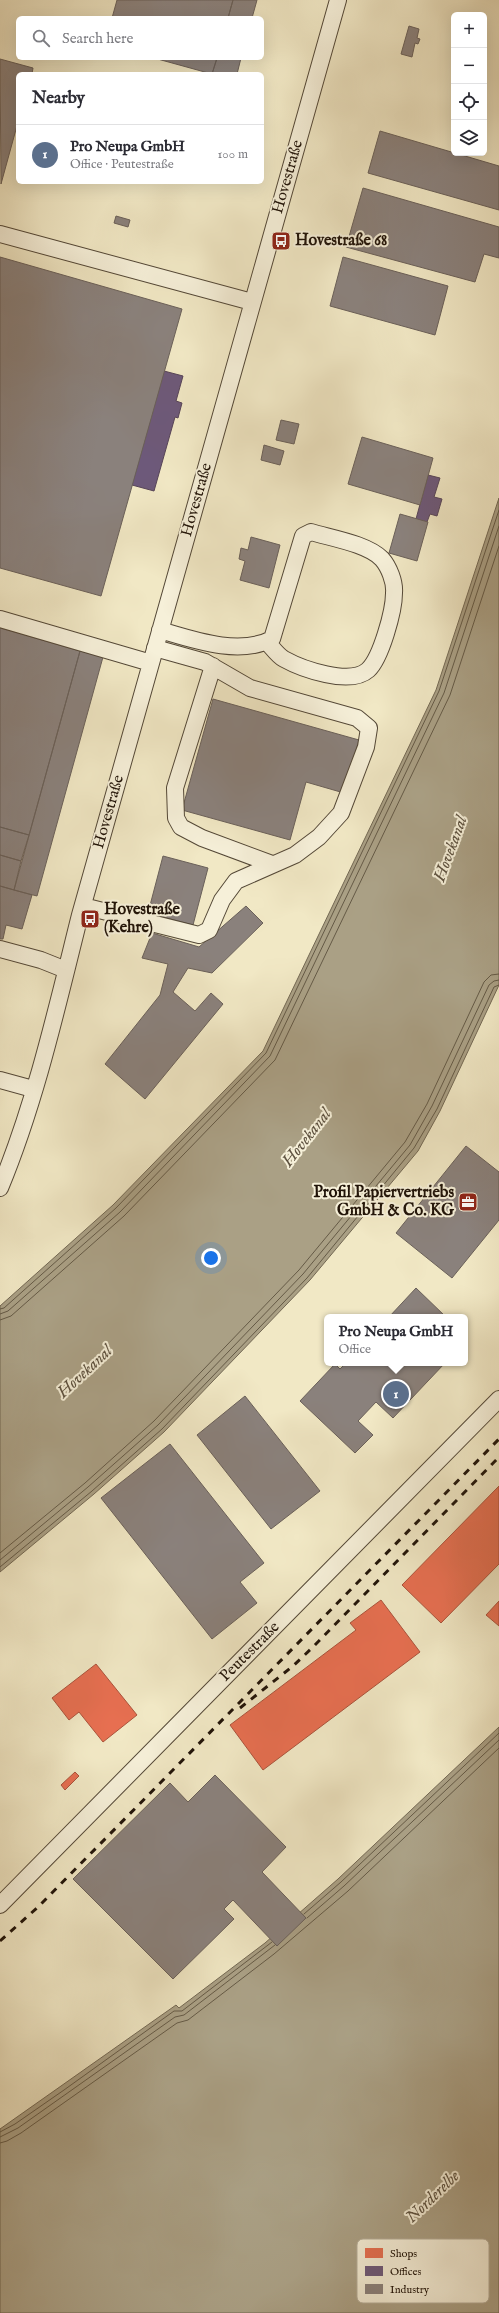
<!DOCTYPE html>
<html lang="en">
<head>
<meta charset="utf-8">
<style>
  body { margin:0; font-family:"IM FELL English",serif; background:#f2f2f3; color:#2b2b33 }
  .controls { position:absolute; right:12px; top:12px; display:grid; overflow:hidden; border-radius:6px; box-shadow:0 4px 16px #0002 }
  .controls button { width:36px; height:36px; display:grid; place-items:center; padding:0; border:0; border-bottom:1px solid #e1e1e2; background:#fff; color:#2b2b33; font:20px sans-serif }
  .you { position:absolute; left:211px; top:1258px; width:14px; height:14px; margin:-10px; border:3px solid #fff; border-radius:50%; background:#1a73e8; box-shadow:0 0 0 6px #1a73e833 }
  .badge { display:grid; place-items:center; width:26px; height:26px; border-radius:50%; background:#0f766e; color:#fff; font-size:13px; font-weight:700 }
  .pin { position:absolute; translate:-50% -50%; border:2px solid #fff; box-shadow:0 1px 4px #0006 }
  .popup { position:absolute; left:324px; top:1314px; width:144px; height:52px; box-sizing:border-box; display:grid; place-content:center; border-radius:6px; background:#fff; filter:drop-shadow(0 1px 3px #0005); font-size:13px; white-space:nowrap; color:#7c7c81 }
  .popup b { font-size:15px; color:#2b2b33 }
  .popup::after { content:''; position:absolute; left:50%; top:100%; margin-left:-8px; border:8px solid transparent; border-top-color:#fff }
  .list { margin:0; padding:0; list-style:none }
  h2 { display:flex; justify-content:space-between; align-items:center; height:52px; margin:0; padding:0 16px; font-size:17px }
  h2 small { font-size:13px; font-weight:400; color:#7c7c81 }
  .list li { display:grid; grid-template-columns:26px 1fr auto; gap:12px; align-items:center; box-sizing:border-box; height:60px; padding:0 16px; border-top:1px solid #e1e1e2 }
  .list b { display:block; font-size:15px; white-space:nowrap }
  .list p { margin:0; font-size:13px; white-space:nowrap; color:#7c7c81 }
  .list em { font-size:13px; font-style:normal; color:#7c7c81 }
  .icon { flex:none; width:22px; height:22px; fill:none; stroke:currentColor; stroke-width:2; stroke-linecap:round; stroke-linejoin:round }
  .map { position:relative; flex:none; width:499px; height:2313px; overflow:hidden }
  .search { position:absolute; background:#fff; box-shadow:0 4px 16px #0002; left:16px; top:16px; width:248px; height:44px; display:flex; align-items:center; gap:10px; box-sizing:border-box; padding:0 14px; border-radius:6px; color:#7c7c81; font-size:15px }
  .panel { position:absolute; background:#fff; box-shadow:0 4px 16px #0002; left:16px; top:72px; width:248px; height:112px; border-radius:6px }
  .map>svg:first-child { display:block }
  .water { fill:#aaa085; stroke:#736853 }
  .shops { fill:#e76f51; stroke:#ab533b }
  .offices { fill:#6d597a; stroke:#564458 }
  .industry { fill:#8a817c; stroke:#6a6059 }
  .lines { fill:none; stroke-linecap:round; stroke-linejoin:round }
  .shore { stroke:#655a46; stroke-width:1 }
  .minor-casing { stroke:#544837; stroke-width:18 }
  .minor { stroke:#f6f0d9; stroke-width:16 }
  .rail { stroke:#201308; stroke-width:3; stroke-dasharray:7 7; stroke-linecap:butt }
  .labels { text-anchor:middle; dominant-baseline:central; stroke-width:4; stroke-linejoin:round; paint-order:stroke }
  .street-label { font-size:16px; fill:#201308; stroke:#f6f0d9 }
  .poi-label { font-size:16px; font-weight:bold; fill:#201308; stroke:#f6f0d9; text-anchor:start }
  .water-label { font-size:17px; font-style:italic; fill:#5e5240; stroke:#f6f0d9 }
  .key { fill:#f6f0d9; stroke:#b6ae9a; stroke-width:1 }
  .key-label { font-size:11px; fill:#201308 }
</style>
</head>
<body>
<div class="map">
<svg width="499" height="2313" viewBox="0 0 499 2313">
  <rect width="100%" height="100%" fill="#f1e8c5"/>
  <filter id="stains"><feTurbulence type="fractalNoise" baseFrequency=".005" numOctaves="4"/><feColorMatrix values="0 0 0 0 .2 0 0 0 0 .09 0 0 0 0 .02 0 0 0 .5 -.17"/></filter>
  <radialGradient id="worn" r=".72"><stop offset=".6" stop-color="#630" stop-opacity="0"/><stop offset="1" stop-color="#630" stop-opacity=".3"/></radialGradient>
  <path class="water" d="M499,498V985L440,1111L418,1151L310,1280L164,1432L94,1494L0,1572V1306L113,1205L263,1051L436,690Z
    M499,1727V2313H0V2129L176,2005L179,2008L265,1943L338,1879Z"/>
  <path class="shops" d="M499,1486V1564L441,1623L402,1585Z
    M381,1600L420,1652L263,1770L230,1725L356,1630L350,1623Z
    M499,1601V1626L486,1615Z
    M96,1664L137,1715L103,1742L79,1712L69,1720L52,1698Z
    M75,1772L79,1776L65,1790L61,1785Z"/>
  <path class="offices" d="M164,371L183,376L176,401L182,403L178,418L175,417L154,491L132,485Z
    M428,475L440,478L434,497L442,499L437,516L430,514L427,522L416,519Z"/>
  <path class="industry" d="M117,0H233L228,18H112Z
    M233,0H257L252,18H228Z
    M409,26L419,29L417,38L420,39L418,44L415,43L412,57L401,54Z
    M154,58H217L212,74Z
    M217,58H241L237,74H212Z
    M0,59L33,68L32,74H18V122L1,184Z
    M380,131L499,166V210L368,173Z
    M363,188L499,227V258L484,254L475,282L346,247Z
    M116,216L130,220L128,227L114,223Z
    M0,257L182,309L101,596L0,568Z
    M343,257L448,286L435,335L330,306Z
    M281,420L299,424L294,444L276,440Z
    M362,437L433,458L420,505L348,484Z
    M264,445L284,451L280,465L261,460Z
    M400,514L428,522L417,561L389,553Z
    M251,537L280,545L269,588L240,580L245,561L239,559L241,548L248,550Z
    M0,628L80,651L29,835L0,827Z
    M80,651L103,657L37,896L14,890Z
    M213,699L359,740L344,793L306,782L290,840L182,810Z
    M0,827L29,835L21,861L0,855Z
    M0,855L21,861L14,890L0,886Z
    M163,856L208,868L193,925L148,913Z
    M0,886L32,895L22,929L6,925L3,939H0Z
    M246,906L263,923L212,973L188,968L173,992L195,1011L211,993L223,1004L145,1099L105,1064L160,995L168,964L142,958L152,933L199,947Z
    M466,1146L499,1172V1220L452,1278L396,1233Z
    M416,1288L446,1317H389Z
    M346,1363H445L393,1418L376,1402L358,1421L373,1435L355,1453L300,1401L335,1364L340,1369Z
    M245,1396L320,1491L271,1529L197,1435Z
    M170,1444L264,1563L240,1582L257,1603L212,1639L101,1498Z
    M215,1775L286,1847L262,1872L306,1918L277,1946L233,1900L224,1909L234,1919L173,1979L73,1879L170,1783L188,1802Z"/>
  <g class="lines">
    <path class="shore" d="M0,1309L4,1308L116,1208L266,1053L439,691L499,510
      M0,1314L8,1311L120,1212L270,1056L444,693L499,526
      M0,1320L11,1316L124,1216L275,1060L450,695L499,546
      M0,1553L85,1483L154,1421L299,1270L405,1142L427,1104L484,982L491,975L499,974
      M0,1560L88,1487L158,1425L303,1274L410,1145L432,1106L489,985L494,981L499,980
      M0,1567L92,1491L162,1429L307,1278L414,1148L437,1109L494,987L499,985
      M304,1914L341,1882L499,1733
      M307,1918L344,1886L499,1740
      M0,2132L15,2124L64,2090L174,2011H182L272,1942
      M0,2137L18,2128L175,2017L184,2015L275,1945
      M0,2143L7,2141L21,2133L177,2023L188,2020L274,1954L348,1891L499,1748"/>
    <g class="minor-casing">
      <path id="minor" d="M0,234L252,302
        M0,619L151,663
        M160,630C194,640 239,656 272,639L303,536L311,532C331,538 368,544 382,559C389,567 395,582 394,593C394,611 381,658 368,670C350,686 302,669 284,659C277,655 272,647 267,642
        M213,666L175,788L176,818L181,827L202,838L272,864
        M83,906L199,935L209,930L222,900L236,881L295,855L319,837L341,813L366,747L369,728L357,718L250,688L205,662L155,648
        M0,949L41,960L66,970
        M0,1080L33,1089
        M0,1188C36,1101 57,1007 80,915L338,0
        M0,1905L499,1399"/>
    </g>
    <use href="#minor" class="minor"/>
    <path class="rail" d="M240,1708L293,1666L313,1647L499,1457
      M0,1941L38,1907L499,1439"/>
  </g>
  <defs>
    <g id="bus-square" transform="scale(1)"><rect x="-9" y="-9" width="18" height="18" rx="4" fill="#8f2418" stroke="#f6f0d9"/><path d="M-5-6H5V4H4V6H2V4H-2V6H-4V4H-5ZM-3.5-4V0h7V-4ZM-3.5 1.2v1.5H-2V1.2ZM2 1.2v1.5H3.5V1.2Z" fill="#fff"/></g>
    <g id="office-square" transform="scale(1)"><rect x="-9" y="-9" width="18" height="18" rx="4" fill="#8f2418" stroke="#f6f0d9"/><path d="M-6-3h4V-5.5h4V-3h4V5H-6ZM-1-4.5V-3h2v-1.5ZM-6 0V1H6V0Z" fill="#fff"/></g>
  </defs>
  <g fill-rule="evenodd">
    <use href="#bus-square" x="281" y="241"/>
    <use href="#bus-square" x="90" y="919"/>
    <use href="#office-square" x="468" y="1202"/>
  </g>
  <g class="labels">
    <g class="street-label">
      <text transform="translate(288 177) rotate(-74)">Hovestraße</text>
      <text transform="translate(197 500) rotate(-74)">Hovestraße</text>
      <text transform="translate(109 812) rotate(-74)">Hovestraße</text>
      <text transform="translate(250 1652) rotate(-45)">Peutestraße</text>
    </g>
    <g class="poi-label">
      <text x="295" y="241">Hovestraße 68</text>
      <text x="104" y="910">Hovestraße<tspan x="104" dy="18">(Kehre)</tspan></text>
      <text x="454" y="1193" text-anchor="end">Profil Papiervertriebs<tspan x="454" dy="18">GmbH &amp; Co. KG</tspan></text>
    </g>
    <g class="water-label">
      <text transform="translate(451 849) rotate(-70)">Hovekanal</text>
      <text transform="translate(307 1138) rotate(-52)">Hovekanal</text>
      <text transform="translate(85 1372) rotate(-43)">Hovekanal</text>
      <text transform="translate(433 2197) rotate(-44)">Norderelbe</text>
    </g>
  </g>
  <rect x="357" y="2239" width="132" height="64" rx="6" class="key"/>
  <rect x="365" y="2248" width="18" height="10" fill="#e76f51"/>
  <rect x="365" y="2266" width="18" height="10" fill="#6d597a"/>
  <rect x="365" y="2284" width="18" height="10" fill="#8a817c"/>
  <g class="key-label">
    <text x="390" y="2257">Shops</text>
    <text x="390" y="2275">Offices</text>
    <text x="390" y="2293">Industry</text>
  </g>
  <rect width="100%" height="100%" filter="url(#stains)"/>
  <rect width="100%" height="100%" fill="url(#worn)"/>
</svg>
<div class="controls">
<button>+</button>
<button>−</button>
<button><svg class="icon" aria-label="locate" viewBox="0 0 24 24"><circle cx="12" cy="12" r="6"/><path d="M12 2v4M12 18v4M2 12h4M18 12h4"/></svg></button>
<button><svg class="icon" aria-label="layers" viewBox="0 0 24 24"><path d="M12 4l9 5-9 5-9-5zM3 14l9 5 9-5"/></svg></button>
</div>
<div class="you"></div>
<div class="pin badge" style="left:396px;top:1394px;background:#5c6f8a">1</div>
<div class="popup"><b>Pro Neupa GmbH</b>Office</div>
<div class="search"><svg class="icon" aria-label="search" viewBox="0 0 24 24"><circle cx="10" cy="10" r="6"/><path d="M15 15l6 6"/></svg>Search here</div>
<section class="panel">
<h2>Nearby<small></small></h2>
<ul class="list">
<li><span class="badge" style="background:#5c6f8a">1</span><div><b>Pro Neupa GmbH</b><p>Office · Peutestraße</p></div><em>100 m</em></li>
</ul>
</section>
</div>
</body>
</html>
